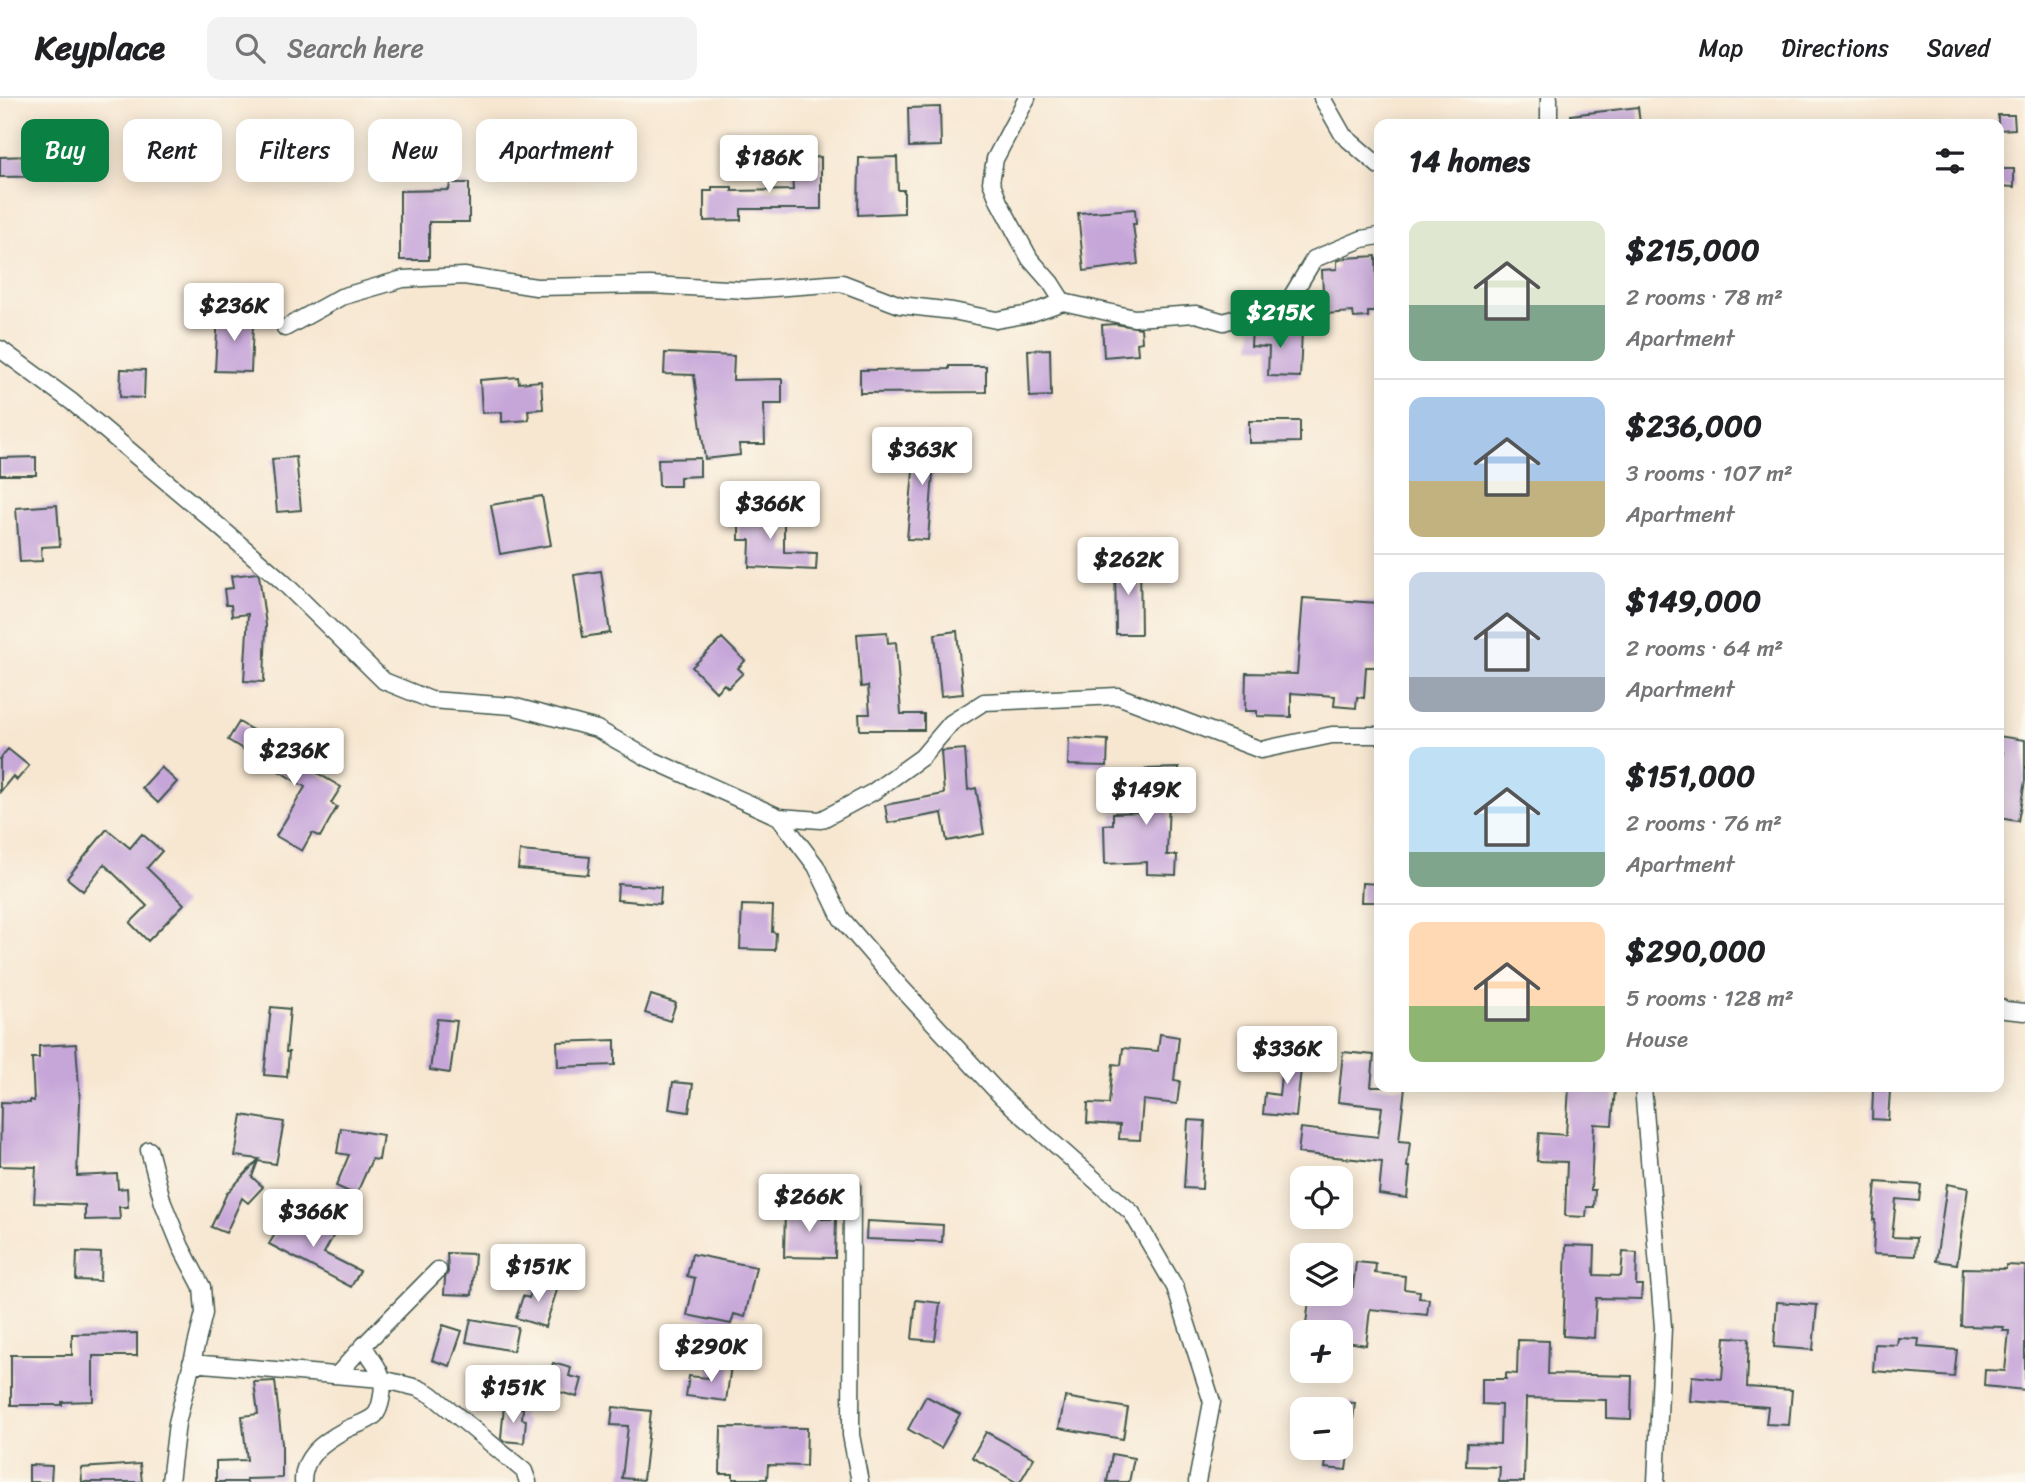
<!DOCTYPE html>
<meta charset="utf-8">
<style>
body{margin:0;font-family:Sriracha,sans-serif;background:#f2f2f2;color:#202124;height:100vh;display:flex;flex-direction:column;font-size:26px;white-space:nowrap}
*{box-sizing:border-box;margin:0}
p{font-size:23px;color:#757577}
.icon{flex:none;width:38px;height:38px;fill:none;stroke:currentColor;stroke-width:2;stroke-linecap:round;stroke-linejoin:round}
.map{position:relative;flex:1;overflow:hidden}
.details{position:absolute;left:1374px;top:21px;width:630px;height:973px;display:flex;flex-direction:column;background:#fff;border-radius:14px;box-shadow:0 4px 18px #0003}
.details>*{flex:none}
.banner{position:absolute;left:21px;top:21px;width:665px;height:63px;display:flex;gap:14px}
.buttons{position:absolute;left:1290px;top:1068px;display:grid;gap:14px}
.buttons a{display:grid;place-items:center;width:63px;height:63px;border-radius:14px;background:#fff;box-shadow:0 4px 18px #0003;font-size:35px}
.price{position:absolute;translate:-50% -60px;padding:0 16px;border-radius:7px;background:#fff;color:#222;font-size:23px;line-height:46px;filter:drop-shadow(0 2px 4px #0008)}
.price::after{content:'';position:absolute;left:50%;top:42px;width:21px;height:16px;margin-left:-10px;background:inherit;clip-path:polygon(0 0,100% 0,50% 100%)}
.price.on{background:#0b8043;color:#fff}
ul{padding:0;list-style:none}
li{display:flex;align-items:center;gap:21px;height:175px;padding:0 35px}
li+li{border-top:2px solid #e0e0e0}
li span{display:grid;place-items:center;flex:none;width:196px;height:140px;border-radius:14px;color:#555}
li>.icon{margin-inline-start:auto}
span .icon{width:84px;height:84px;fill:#fffc;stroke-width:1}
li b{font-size:30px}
h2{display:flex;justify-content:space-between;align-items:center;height:84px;padding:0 35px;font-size:30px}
.tag{padding:0 24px;border-radius:14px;background:#fff;box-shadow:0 4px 18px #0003;font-size:24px;line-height:63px}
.tag.on{background:#0b8043;color:#fff}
header{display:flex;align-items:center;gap:42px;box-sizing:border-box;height:98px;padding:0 35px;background:#fff;border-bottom:2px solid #e0e0e0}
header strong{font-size:33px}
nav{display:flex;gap:38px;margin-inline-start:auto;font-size:24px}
.search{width:490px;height:63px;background:#f2f2f2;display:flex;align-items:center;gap:18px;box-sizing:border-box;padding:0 24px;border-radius:14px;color:#757577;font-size:26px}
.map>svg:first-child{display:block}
.building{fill:#c6a6d9}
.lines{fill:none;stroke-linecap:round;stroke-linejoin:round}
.minor-casing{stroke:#3f564c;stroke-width:19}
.minor{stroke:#fff;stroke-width:16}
</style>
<header>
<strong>Keyplace</strong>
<div class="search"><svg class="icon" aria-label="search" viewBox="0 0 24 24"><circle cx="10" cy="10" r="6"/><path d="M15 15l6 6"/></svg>Search here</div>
<nav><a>Map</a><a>Directions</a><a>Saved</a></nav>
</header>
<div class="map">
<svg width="2025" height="1384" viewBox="0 0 2025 1384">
<rect width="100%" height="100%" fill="#fbf7ec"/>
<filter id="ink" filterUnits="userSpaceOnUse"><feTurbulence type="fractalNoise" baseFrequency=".0143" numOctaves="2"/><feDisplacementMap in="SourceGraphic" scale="14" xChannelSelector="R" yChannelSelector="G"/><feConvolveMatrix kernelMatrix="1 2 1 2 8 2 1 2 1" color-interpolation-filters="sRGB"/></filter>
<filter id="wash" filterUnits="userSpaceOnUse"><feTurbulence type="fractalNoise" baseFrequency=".00686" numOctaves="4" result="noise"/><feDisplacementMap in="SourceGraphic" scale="28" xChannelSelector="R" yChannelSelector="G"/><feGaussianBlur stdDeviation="1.57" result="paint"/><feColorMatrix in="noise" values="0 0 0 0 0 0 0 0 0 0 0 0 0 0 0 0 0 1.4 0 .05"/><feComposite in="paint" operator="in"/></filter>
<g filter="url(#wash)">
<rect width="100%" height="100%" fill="#f7e7d1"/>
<g id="blocks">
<!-- building -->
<path class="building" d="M940,9L941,48L909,49L908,10Z
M1638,9L1640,26H1572L1571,17Z
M1998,17H2014L2015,31L1998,32Z
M517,32H577L576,72L516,71Z
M65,57V78L0,79V59Z
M821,59V111H741V122L704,123V93H712V89H732V93L793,92L791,61Z
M897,59L898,92H904V115L858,117L859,60Z
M1998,71H2014V89L1998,88Z
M450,85H469V124H429V162H400V93L449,92Z
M1135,111L1136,126H1133L1138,166L1084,173L1078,115Z
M1376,158L1378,214H1368V219L1354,220L1353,214L1324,216L1322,172L1337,171V163L1345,160Z
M218,214L244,215V226H253L251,274L215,273Z
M1115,226L1141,230L1142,244L1137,245L1138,256L1104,259L1102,227Z
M1252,229L1302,232L1300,279L1268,278L1269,249L1251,248Z
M1050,251L1051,298L1030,299L1028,252Z
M665,255L734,258L733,282L782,281V306H764L765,346H739L740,357L705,361L694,277L664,276Z
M949,268H986V294L860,295V272L949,271Z
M121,271L145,272L144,300L120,299Z
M518,279L519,285L541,283L543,311L528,312L529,322L502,324V314L482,315L480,282Z
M1249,323H1300V344L1249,345Z
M916,339L940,340L939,362H934L928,442L907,441Z
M36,359V377H0V360Z
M296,359L301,412L277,414L272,361Z
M700,360V378L680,379V388H659L658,361Z
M542,398L551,447L500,456L491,407Z
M57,407L60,448L41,449L42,463L20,464L16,410Z
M739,410H784V454L817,455L816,472L749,469L750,442H739Z
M1115,462H1140L1141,536H1116Z
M601,473L610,535L583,539L574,477Z
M257,475L259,477L266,527L264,584L244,583L248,516L232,518L231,507H226L224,491L233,490L231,478Z
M1303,500L1379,505V569H1366L1364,600L1357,599L1356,610L1334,608L1335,598L1291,595V619L1257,618V613H1245L1246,575L1297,576Z
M957,533L963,596L941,598L935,536Z
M887,534L888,545L896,544L901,616H924V632H860L859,616H870L868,588L861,589L857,536Z
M722,540L745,563L738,570L743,575L728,590L724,586L716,594L692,569Z
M239,624L298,660L297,663L341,689L331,705L337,709L320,739L312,735L302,753L276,738L305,689L228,642Z
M1998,638L2025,642V683L2018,723L1998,720V680L2003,654L1998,653Z
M1069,640L1108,642L1107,668L1068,667Z
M8,651L29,668L17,682L13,678L0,694V661Z
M965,651L968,692L976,690L984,736L947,743L942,715L888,725L885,707L944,696L941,653Z
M161,669L177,684L158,705L142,690Z
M1179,670V701H1169L1167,757H1177L1176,777L1147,776V764L1105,766L1104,727L1113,726V715L1145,714V671Z
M107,731L130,750L142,736L162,753L147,770L184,806L148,843L130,825L147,808L104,766L83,793L67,780Z
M520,753L590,759L588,777L518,771Z
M1362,785L1379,786V804H1361Z
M618,786L661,789L660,806L617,802Z
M742,807L773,808L772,834L776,835L775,852L740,851Z
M651,897L676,905L670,923L645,915Z
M271,909L290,911L286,954H289L287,979L264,977Z
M437,921L457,923L450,975L430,972Z
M1160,936L1179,939L1174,982L1180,983L1177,1006L1143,1002L1140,1042L1119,1041L1120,1027L1087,1025L1088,1005L1109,1006L1113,966L1121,967L1123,950L1158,953Z
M615,942V967L558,969L557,944Z
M76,946L80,1004L77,1078L117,1076L118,1091L127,1090L128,1109H119L120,1121L85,1122V1107L34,1105L36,1069L0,1068L1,1004L30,1005V1002L34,1003L32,960H39V948Z
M1284,949L1303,951L1296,1019L1263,1016L1265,995L1279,997Z
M1343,954L1374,957L1371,989H1405L1399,1043L1410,1044L1407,1069H1410L1407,1100L1379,1096L1382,1064L1298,1055L1301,1030L1378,1039L1382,1009L1338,1004Z
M673,984L693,986L689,1014L669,1011Z
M1569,989L1615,991L1612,1027L1594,1026L1591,1092H1595L1594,1109H1587L1586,1119L1565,1118L1567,1064L1537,1063L1539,1035L1566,1037Z
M1873,992L1890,993L1888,1022L1872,1021Z
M242,1017L284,1024L276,1066L258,1063L252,1079L263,1089L248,1105L242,1100L226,1135L211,1129L227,1095L259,1061L235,1058Z
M1188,1022L1205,1023L1202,1091L1184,1090Z
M341,1030L383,1037L379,1062L372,1061L356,1097L336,1088L349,1057L337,1055Z
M1876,1084L1921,1087L1919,1103L1896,1101L1892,1139L1916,1140L1915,1158L1873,1156L1875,1122H1873Z
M1947,1086L1968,1090L1957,1166L1936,1163Z
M785,1109L823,1110L822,1121H836L835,1160L784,1159Z
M286,1118L313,1134L318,1124L336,1133L324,1155L360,1173L351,1189L269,1146Z
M867,1123L943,1127L942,1144L866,1141Z
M1566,1147L1595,1148L1594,1177L1621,1178L1623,1154L1637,1155L1636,1187H1642L1641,1201L1596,1200L1594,1240L1563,1238Z
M77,1154L101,1155L100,1183L76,1182Z
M447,1155L475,1156L472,1197L444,1196L445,1180L448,1174Z
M692,1156L756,1169L745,1219L734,1216L731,1226L687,1217L695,1180L687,1178Z
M1356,1164L1376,1166L1375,1175L1405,1178L1404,1191L1420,1193L1419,1200L1429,1201L1427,1217L1370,1211L1366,1247L1347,1244V1239H1340V1234H1305L1310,1195H1340V1188L1353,1189Z
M2006,1167L2025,1168V1292L1984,1288L1985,1272L2005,1273L2009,1233H2003L2004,1229L1961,1228L1963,1170L2006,1171Z
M535,1182L558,1189L545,1229L516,1220L523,1198L529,1200Z
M916,1202L940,1205L935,1243L912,1241Z
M1777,1204L1817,1207L1813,1252L1774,1249Z
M471,1221L518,1229L513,1253L466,1244Z
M443,1227L462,1233L450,1268L432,1262Z
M137,1235V1258H93V1303L62,1304V1307H11V1257H72V1236Z
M1725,1239L1749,1240L1747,1289L1792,1292L1789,1327L1766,1326L1768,1309L1690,1303L1692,1278L1722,1281Z
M1898,1240L1919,1241L1918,1249L1957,1252L1954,1279L1873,1273L1875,1246L1897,1247Z
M1518,1242L1549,1243L1548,1276L1632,1278L1631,1321L1606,1320V1302L1526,1300L1524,1384H1499L1500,1369L1466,1368L1467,1345L1500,1346L1501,1307L1482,1306V1281H1506V1275L1517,1276Z
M553,1265L571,1270L569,1278L582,1281L577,1299L539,1288L543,1273L550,1275Z
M710,1265L731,1268L726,1303L686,1298L689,1278L708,1280Z
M275,1283L282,1346V1380L246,1381L247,1384H216V1363L247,1362L242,1318L258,1316L254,1284Z
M926,1298L960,1316L941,1350L908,1331Z
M1065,1299L1128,1310L1123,1341L1059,1330Z
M1340,1304L1355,1305L1350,1346L1340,1345Z
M504,1308L523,1310L522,1321L526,1322L524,1345L504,1343L501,1340Z
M613,1309L651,1313L643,1382L622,1380L628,1328L611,1327Z
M721,1329L807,1330L806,1368L768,1367L767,1381H733V1376H720Z
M986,1334L1034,1360L1020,1384H1016L972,1359Z
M1328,1349H1349L1346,1372L1325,1370Z
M1112,1356L1134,1360L1129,1384H1107Z
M140,1366L142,1384H82L81,1370Z
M29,1367L52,1368L51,1384H29Z"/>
</g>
</g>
<g filter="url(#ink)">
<use href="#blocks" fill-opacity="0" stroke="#3f564c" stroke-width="2"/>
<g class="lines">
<!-- minor casing -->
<g class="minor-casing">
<path id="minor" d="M1027,0L995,61L991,84L999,104L1030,161L1051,185L1063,204
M1322,0L1343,37L1379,68
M1549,26V0
M285,230L341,199L403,181L464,178L536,189L650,187L746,192L842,185L900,207L953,213L996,222L1029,216L1063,204L1134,220L1196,216L1224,224L1290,201L1314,161L1362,141L1379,138
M0,251L72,304L206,417L282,483L384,583L431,602L512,608L597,631L648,660L779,719L821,722L873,694L922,659L951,625L984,604L1118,598L1261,652L1332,637H1379
M779,719L816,768L841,820L896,884L1002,999L1132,1115L1175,1189L1212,1304L1197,1384
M1998,908L2005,912L2025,914
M1643,989L1663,1229L1656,1384
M149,1052L163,1105L181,1149L202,1189L204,1215L177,1325L170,1384
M852,1087L851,1337L860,1384
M191,1265L382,1281L418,1290L432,1297L524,1373L528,1384
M337,1277L364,1247
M303,1384C303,1358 323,1344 345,1332C354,1327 367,1325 375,1317C381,1310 384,1291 382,1281C380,1268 368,1259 364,1247L438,1172"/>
</g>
<!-- minor -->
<use href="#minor" class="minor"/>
</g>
</g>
</svg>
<div class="buttons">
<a><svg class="icon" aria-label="locate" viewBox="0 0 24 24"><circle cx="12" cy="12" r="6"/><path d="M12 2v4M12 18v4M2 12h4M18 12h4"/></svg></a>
<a><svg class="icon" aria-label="layers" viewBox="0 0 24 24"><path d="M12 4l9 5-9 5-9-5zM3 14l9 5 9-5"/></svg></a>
<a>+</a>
<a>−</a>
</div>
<b class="price" style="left:769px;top:97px">$186K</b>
<b class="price" style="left:234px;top:245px">$236K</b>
<b class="price on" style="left:1280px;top:252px">$215K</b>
<b class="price" style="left:922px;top:389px">$363K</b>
<b class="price" style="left:770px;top:443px">$366K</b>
<b class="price" style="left:1128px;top:499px">$262K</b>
<b class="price" style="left:294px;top:690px">$236K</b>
<b class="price" style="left:1146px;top:729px">$149K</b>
<b class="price" style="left:1287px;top:988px">$336K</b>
<b class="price" style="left:809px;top:1136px">$266K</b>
<b class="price" style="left:313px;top:1151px">$366K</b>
<b class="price" style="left:538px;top:1206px">$151K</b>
<b class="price" style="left:711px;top:1286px">$290K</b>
<b class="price" style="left:513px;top:1327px">$151K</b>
<div class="banner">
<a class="tag on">Buy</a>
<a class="tag">Rent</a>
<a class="tag">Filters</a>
<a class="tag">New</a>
<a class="tag">Apartment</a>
</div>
<section class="details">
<h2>14 homes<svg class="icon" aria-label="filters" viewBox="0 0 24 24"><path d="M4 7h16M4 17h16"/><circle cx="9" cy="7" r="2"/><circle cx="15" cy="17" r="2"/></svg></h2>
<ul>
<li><span style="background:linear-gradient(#dfe7d0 60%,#7fa58c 0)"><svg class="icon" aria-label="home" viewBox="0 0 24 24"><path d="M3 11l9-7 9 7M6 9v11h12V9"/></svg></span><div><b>$215,000</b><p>2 rooms · 78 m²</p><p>Apartment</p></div></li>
<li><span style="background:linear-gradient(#a9c7e8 60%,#c2b280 0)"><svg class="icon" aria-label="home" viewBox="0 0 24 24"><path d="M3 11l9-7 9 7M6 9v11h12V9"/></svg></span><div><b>$236,000</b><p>3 rooms · 107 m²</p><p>Apartment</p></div></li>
<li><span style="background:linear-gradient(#c9d6e8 75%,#9aa5b1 0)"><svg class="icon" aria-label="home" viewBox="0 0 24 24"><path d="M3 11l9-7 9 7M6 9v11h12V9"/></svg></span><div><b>$149,000</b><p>2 rooms · 64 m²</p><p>Apartment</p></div></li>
<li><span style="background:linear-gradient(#bfe0f5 75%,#7fa58c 0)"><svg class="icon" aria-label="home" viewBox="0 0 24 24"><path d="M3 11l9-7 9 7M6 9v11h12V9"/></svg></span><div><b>$151,000</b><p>2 rooms · 76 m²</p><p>Apartment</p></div></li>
<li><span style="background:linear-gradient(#ffd9b3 60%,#8fb573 0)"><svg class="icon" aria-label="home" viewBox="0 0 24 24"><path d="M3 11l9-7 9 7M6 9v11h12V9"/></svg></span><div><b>$290,000</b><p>5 rooms · 128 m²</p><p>House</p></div></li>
</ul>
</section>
</div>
